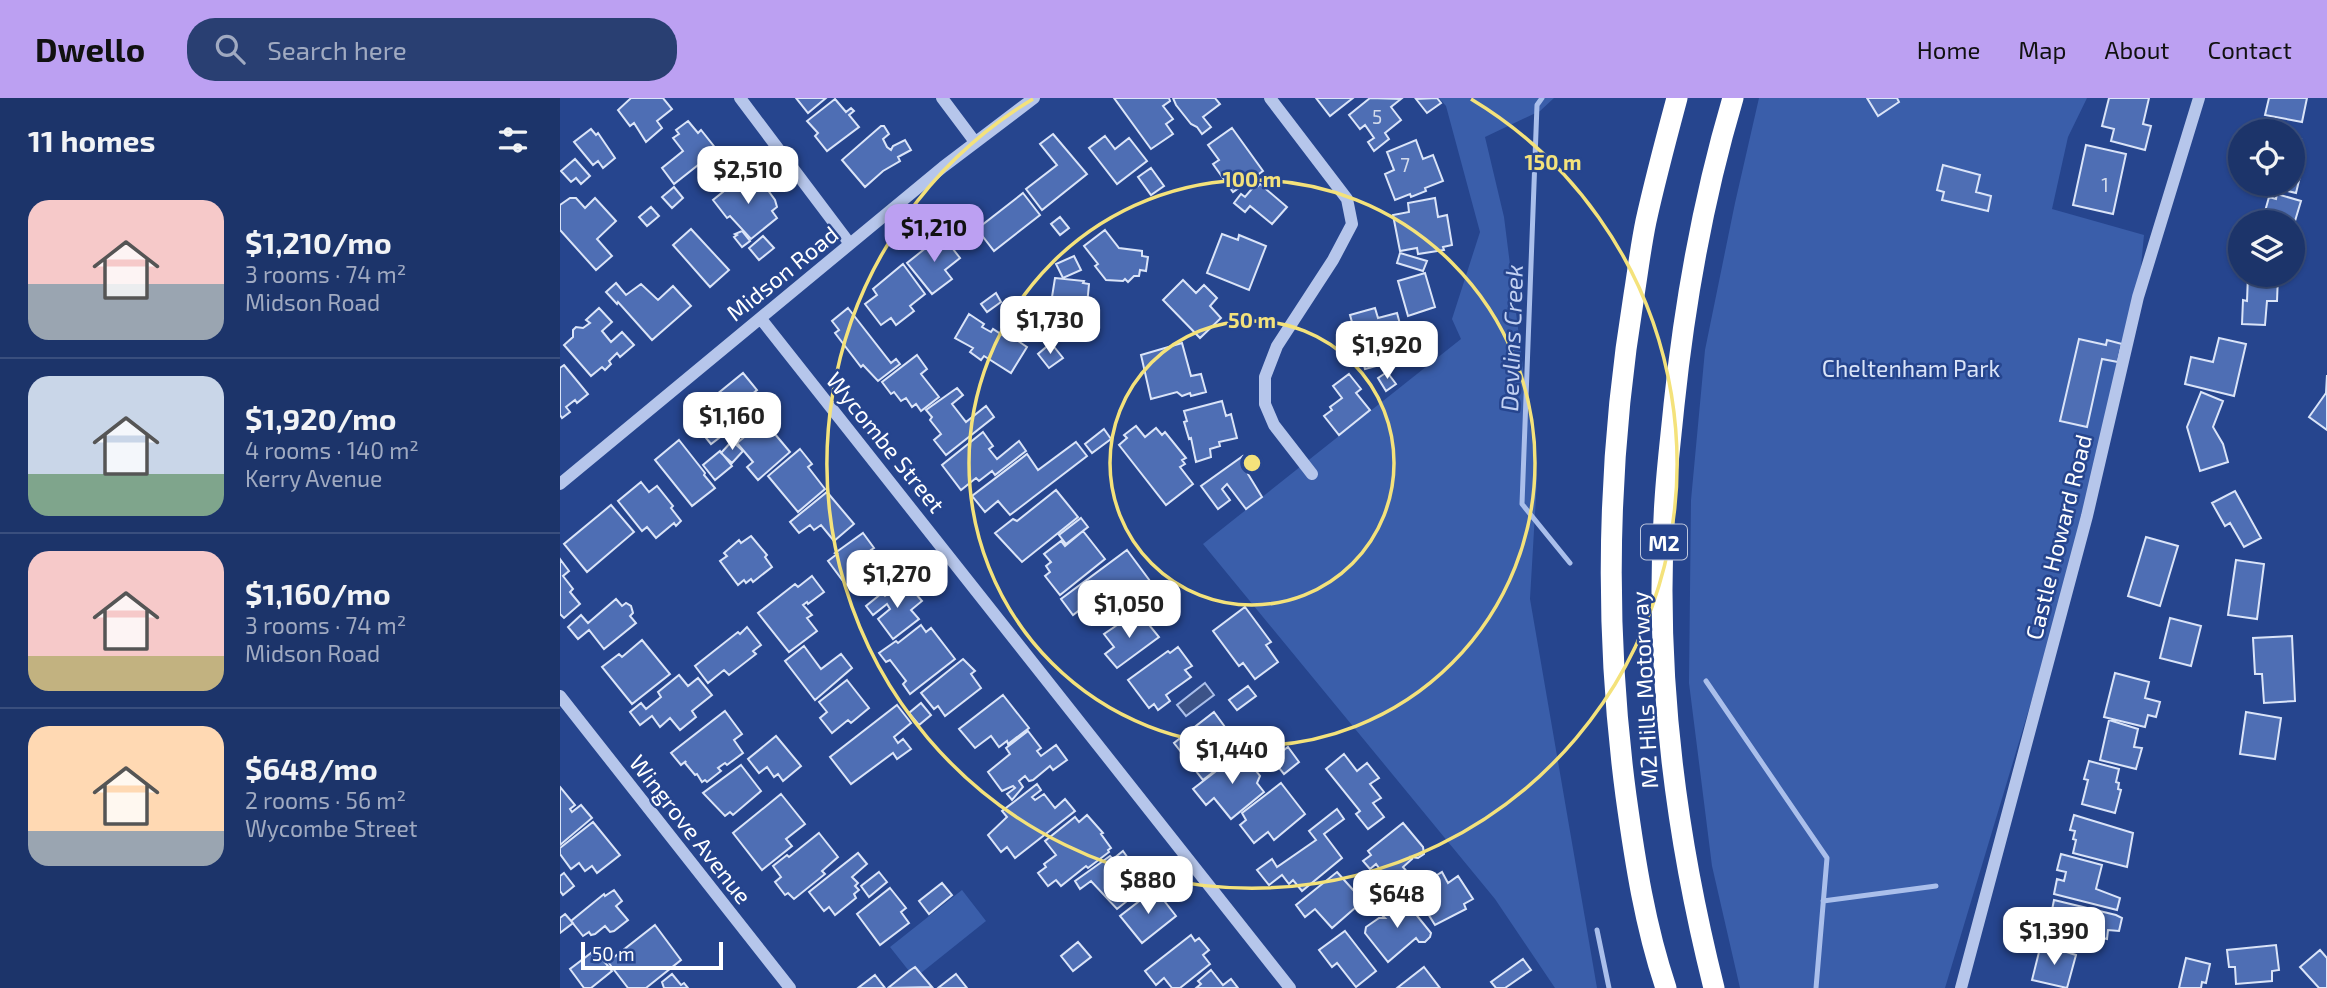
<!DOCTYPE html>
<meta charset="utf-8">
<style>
body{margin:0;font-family:"Exo 2",sans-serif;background:#293f72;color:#f1f3f6;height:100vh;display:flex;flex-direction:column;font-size:26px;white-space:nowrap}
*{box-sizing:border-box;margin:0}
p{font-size:23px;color:#a0aac1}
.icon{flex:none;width:38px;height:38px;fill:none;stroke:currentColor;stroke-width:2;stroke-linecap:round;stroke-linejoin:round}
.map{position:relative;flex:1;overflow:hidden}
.panel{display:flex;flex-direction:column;background:#1c346a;width:560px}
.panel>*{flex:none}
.tools{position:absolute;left:1668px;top:21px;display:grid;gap:14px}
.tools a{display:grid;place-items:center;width:77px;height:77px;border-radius:50%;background:#1c346a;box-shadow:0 2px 5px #0004,0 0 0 2px #3a4f7e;font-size:35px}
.scale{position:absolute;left:21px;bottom:18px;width:142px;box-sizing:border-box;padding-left:7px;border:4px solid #fff;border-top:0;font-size:19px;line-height:24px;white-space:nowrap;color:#fff;-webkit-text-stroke:5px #26458e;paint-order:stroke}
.price{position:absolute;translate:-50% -60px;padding:0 16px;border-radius:14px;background:#fff;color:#222;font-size:23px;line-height:46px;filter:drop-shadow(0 2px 4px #0008)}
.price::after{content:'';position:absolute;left:50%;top:42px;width:21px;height:16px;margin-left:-10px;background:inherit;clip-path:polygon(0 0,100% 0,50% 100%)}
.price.selected{background:#bca0f2;color:#111}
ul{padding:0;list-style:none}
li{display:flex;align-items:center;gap:21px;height:175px;padding:0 28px}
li+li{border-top:2px solid #3a4f7e}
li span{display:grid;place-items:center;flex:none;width:196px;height:140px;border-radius:21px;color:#555}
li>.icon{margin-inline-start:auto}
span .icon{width:84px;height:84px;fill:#fffc;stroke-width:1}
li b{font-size:30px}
h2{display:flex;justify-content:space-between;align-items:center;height:84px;padding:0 28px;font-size:30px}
header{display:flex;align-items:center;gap:42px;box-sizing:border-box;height:98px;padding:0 35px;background:#bca0f2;color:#111}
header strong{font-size:33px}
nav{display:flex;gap:38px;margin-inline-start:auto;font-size:24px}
.search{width:490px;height:63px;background:#293f72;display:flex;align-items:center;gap:18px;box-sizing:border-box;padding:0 24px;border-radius:28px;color:#a0aac1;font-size:26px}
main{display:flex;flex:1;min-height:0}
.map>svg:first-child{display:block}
.green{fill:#3a5eaa}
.water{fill:#3c5388;stroke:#aabfeb;stroke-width:2}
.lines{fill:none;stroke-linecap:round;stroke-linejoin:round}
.stream{stroke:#aabfeb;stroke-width:5}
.building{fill:#4e6eb4;stroke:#dae4f8;stroke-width:2}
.minor{stroke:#b6c6eb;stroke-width:12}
.highway{stroke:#fff;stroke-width:21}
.ring{fill:none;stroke:#f4e27b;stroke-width:3.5}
.labels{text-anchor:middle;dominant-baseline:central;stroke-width:5;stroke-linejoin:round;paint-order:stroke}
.number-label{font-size:19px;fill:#d3dbec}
.shield{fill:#26458e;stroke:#bec7dd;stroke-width:2}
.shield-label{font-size:21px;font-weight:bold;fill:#fff}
.street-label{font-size:23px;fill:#fff;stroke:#26458e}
.park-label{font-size:23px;fill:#dae4f8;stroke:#26458e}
.water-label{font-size:24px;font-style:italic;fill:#c2d1f2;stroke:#26458e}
.centre{fill:#f4e27b;stroke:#26458e;stroke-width:3.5}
.ring-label{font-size:21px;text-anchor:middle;font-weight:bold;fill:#f4e27b;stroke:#26458e;stroke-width:5;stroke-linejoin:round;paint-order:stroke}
</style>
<header>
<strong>Dwello</strong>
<div class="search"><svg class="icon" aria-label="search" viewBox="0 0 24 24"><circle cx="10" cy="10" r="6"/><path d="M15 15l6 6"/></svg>Search here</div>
<nav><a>Home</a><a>Map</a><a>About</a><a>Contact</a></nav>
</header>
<main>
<section class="panel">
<h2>11 homes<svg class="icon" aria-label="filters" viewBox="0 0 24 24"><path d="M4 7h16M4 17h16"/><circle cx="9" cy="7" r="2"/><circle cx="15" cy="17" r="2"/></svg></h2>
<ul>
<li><span style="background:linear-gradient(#f6c9c9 60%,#9aa5b1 0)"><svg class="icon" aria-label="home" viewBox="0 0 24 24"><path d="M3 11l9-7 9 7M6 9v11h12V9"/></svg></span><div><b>$1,210/mo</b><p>3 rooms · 74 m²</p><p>Midson Road</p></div></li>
<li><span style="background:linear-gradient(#c9d6e8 70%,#7fa58c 0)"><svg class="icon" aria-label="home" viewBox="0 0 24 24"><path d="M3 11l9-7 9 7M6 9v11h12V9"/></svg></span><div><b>$1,920/mo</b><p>4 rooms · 140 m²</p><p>Kerry Avenue</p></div></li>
<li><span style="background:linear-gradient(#f6c9c9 75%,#c2b280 0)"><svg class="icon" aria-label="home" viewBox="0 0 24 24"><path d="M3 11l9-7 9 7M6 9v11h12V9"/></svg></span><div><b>$1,160/mo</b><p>3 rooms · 74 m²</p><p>Midson Road</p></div></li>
<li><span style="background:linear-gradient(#ffd9b3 75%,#9aa5b1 0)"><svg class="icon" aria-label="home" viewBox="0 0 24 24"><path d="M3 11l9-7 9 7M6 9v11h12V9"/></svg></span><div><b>$648/mo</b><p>2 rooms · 56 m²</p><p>Wycombe Street</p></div></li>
</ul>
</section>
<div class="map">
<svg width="1767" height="890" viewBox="0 0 1767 890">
<rect width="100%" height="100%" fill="#26458e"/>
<!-- green -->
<path class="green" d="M879,0H994L980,13L925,39L944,119L977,381L970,501L1037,890H995L935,801L643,446L901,241L892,221L920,134L886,8Z
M1199,0H1527L1508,39L1492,111L1584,137L1578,199L1527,418L1385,890H1180L1152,768L1129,585L1131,402L1145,252L1175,105Z
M402,792L426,823L361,875L355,869L349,873L330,849Z"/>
<!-- water -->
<path class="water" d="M645,585L654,597L626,618L617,607Z"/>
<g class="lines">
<!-- stream -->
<path class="stream" d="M982,0L977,7L962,406L1010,465
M1146,583L1267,760L1256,890
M1263,803L1376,788
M1037,832L1049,890"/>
</g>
<!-- building -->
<path class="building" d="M71,0H103L112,11L97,23L102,30L86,44L74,25L70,28L58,12Z
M236,0H266L248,15Z
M554,0H609L610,3L603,8L613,21L606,26L613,36L591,51Z
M613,0H655L660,6L643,19L651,29L642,36L637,29L631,26L616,7Z
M756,0H793L770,18Z
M810,0L841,1L831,9L841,22L825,35L829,41L814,53L808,44L814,40L805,27L800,31L789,17Z
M877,0L881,5L867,15L856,1Z
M1307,0H1337L1339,4L1318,18Z
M1549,0H1589L1583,26L1591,28L1585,52L1551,43L1554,31L1542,28Z
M1709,0H1747L1742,24L1705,17Z
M275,1L286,14L291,10L294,13L289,17L299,29L267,53L255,38L258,35L247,23Z
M128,23L138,35L141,32L157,52L114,86L102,70L123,53L113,40L119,36L116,32Z
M321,28H324L329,36L323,41L327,49L331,52L333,48L345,42L351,52L338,59L340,63L323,73L305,89L282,62Z
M672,30L703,73L673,94L653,66L659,62L648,47Z
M31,31L36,37L38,35L55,60L43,70L38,63L33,67L14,44Z
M493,36L527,76L482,112L466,91L497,67L480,46Z
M545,38L555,51L569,40L587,63L557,86L529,50Z
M1732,39L1741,41L1735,68L1742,70L1736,95L1698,86H1732Z
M856,42L863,61L873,57L883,83L865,90L866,93L851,99L850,96L835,102L825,76L834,72L827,54Z
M1526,47L1566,56L1553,116L1513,107Z
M15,61L30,78L21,86L16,80L11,84L1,73Z
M1383,67L1420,77L1416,94L1431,98L1428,113L1382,102L1384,94L1377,92Z
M591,70L604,88L591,97L578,79Z
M199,80L215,102L217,109L212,113L217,120L191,141L170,118L167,120L153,102L179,81L187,91Z
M696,86L698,88L700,86L727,109L712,126L690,108L685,114L674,105L681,96L685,99Z
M114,89L123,100L112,110L102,99Z
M463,95L480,117L434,153L417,131Z
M1717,96L1741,103L1732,133V124H1711L1712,120L1704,117L1709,99L1716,101Z
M10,100H16L25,110L35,100L56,123L37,141L52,158L36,172L0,132V107Z
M875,100L878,119L887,117L892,147L883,149L884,152L858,156L857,150L840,153L833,117L849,114L848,105Z
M91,109L99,118L87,128L79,119Z
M500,119L509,130L500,137L491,126Z
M131,131L169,172L150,189L113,147Z
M545,132L559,150L582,153V158L588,159L586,173L580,172L579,178H574L568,184L565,181L563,183L546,182L535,168L538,166L524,148Z
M182,133L190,143L182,149L174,139L177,137L175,136Z
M662,136L678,142L679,137L706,148L689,192L647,175Z
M382,137L400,160L385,172L392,181L372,196L347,165Z
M203,138L214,150L199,162L189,150Z
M840,155L867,163L863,173L837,165Z
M514,158L521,172L503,180L496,166Z
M343,166L365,196L350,208L354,213L336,227L331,220L321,227L305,206L317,197L313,191Z
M865,175L875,209L848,218L838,183Z
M1688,177H1718L1717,203H1707L1705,227L1682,226L1683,202L1687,203Z
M495,180L524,183L523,185L529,186L527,207L520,206L516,235L490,232V224H488Z
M623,182L636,195L644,187L657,200L650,208L661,220L640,240L603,202Z
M56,185L66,197L81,186L98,202L113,188L131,208L92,242L58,204L57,206L46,194Z
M436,195L441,204L427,214L421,206Z
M39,210L52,224L42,233L51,244L62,234L74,247L60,259L57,255L49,263L51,266L45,272L42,269L31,278L4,247L13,239V232L16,229L23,230L30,225L26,222Z
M288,210L331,265L336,261L340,266L318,283L303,267L301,269L275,235L279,232L272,223Z
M815,210L818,220L837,215L849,259L805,271L790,217Z
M409,216L424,226L422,229L431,234L433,231L450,242L452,239L467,249L451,275L424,258L421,262L410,254L413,250L395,240Z
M1659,240L1686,246L1674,298L1625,286L1631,259L1653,264Z
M1519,241L1546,247L1547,242L1562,246L1558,264L1542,261L1527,329L1500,323Z
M491,245L503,260L489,270L478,256Z
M622,245L631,278L641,276L646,294L631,298L630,295L622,298L617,294L591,301L581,257Z
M357,257L367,271L361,276L379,299L361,313L356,306L352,309L346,300L341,303L334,294L331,296L322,284Z
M4,267L28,296L17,305L15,302L6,309L10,314L2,320L0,317V270Z
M827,274L836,286L826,293L818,280Z
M183,275L197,292L191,297L202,310L171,335L173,337L169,340L163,337L151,346L129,319Z
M789,276L801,291L796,295L810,312L779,337L764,318L772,312L770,309L782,300L773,288Z
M1767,277V332L1749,319L1766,295Z
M397,290L403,297L392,306L406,324L426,308L434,319L386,357L374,342L381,336L370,322L372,319L366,312Z
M1641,294L1663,303L1653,329L1663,346L1668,364L1640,373L1627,329Z
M662,303L666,318L671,316L677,340L659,344L660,348L650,351L651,359L636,364L631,340L629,341L624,324L627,323L624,313Z
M204,323L230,354L198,382L187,369L193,364L177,345Z
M576,328L585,339L596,330L602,337L605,334L626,360L622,362L625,366L620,369L633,386L606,407L559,347L567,340L564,337Z
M544,331L551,341L532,355L525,346Z
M423,334L433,348L429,351L437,361L459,343L466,353L435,377L432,373L419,383L416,380L401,392L382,367Z
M119,342L145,375L144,377L155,390L132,408L95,362Z
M172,343L183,353L172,365L161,355Z
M516,344L527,358L450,417L438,403L425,414L412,398L467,356L478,372Z
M240,351L252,366L248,369L265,391L238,414L208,378Z
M160,353L172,368L155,382L143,367Z
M683,358L693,372L688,376L702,399L686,411L667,386L662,391L670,402L658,411L641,388Z
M81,384L89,394L97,388L113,408L111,410L121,423L116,428L114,425L96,440L87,429L82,433L58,403Z
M496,392L518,419L462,464L435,435L453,421L457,423Z
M1675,393L1701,440L1684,449L1670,425L1665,428L1652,405Z
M267,394L294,426L274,443L261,427L254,432L250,427L239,435L230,424Z
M51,407L74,434L27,474L4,446Z
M521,420L528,429L506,446L499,437Z
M523,433L545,461L500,497L485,478L490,474L486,468L491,464L484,456L501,443L505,448Z
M303,435L314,450L311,452L321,465L296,484L294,481L286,487L268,463L277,456L275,455Z
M191,438L207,457L205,459L212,469L193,484L191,481L186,485L184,482L178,487L160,463L167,458L164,455L179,442L181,445Z
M1586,439L1618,448L1600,508L1568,498Z
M567,452L590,483L550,513L538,498L513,517L501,501Z
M0,461L9,473L3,478L13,491L10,494L20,506L4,520L0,516Z
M1676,462L1704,466L1697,521L1668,517Z
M252,478L264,494L248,506L247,504L243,507L252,517L247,520L257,533L229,554L198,515L235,486L238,489Z
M342,485L346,491L349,488L362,503L351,512L359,521L333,541L318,521L330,511L327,506L313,517L306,508L322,495L325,498Z
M581,494L589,504L573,517L565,507Z
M56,501L62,508L66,505L71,508L73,515L70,518L76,525L44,551L29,532L18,541L8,529L21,517L28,525Z
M685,509L711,544L706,547L718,564L695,581L683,565L679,568L653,533Z
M572,517L580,527L586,523L599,539L557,570L545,556L554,549L544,536Z
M1610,520L1641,528L1631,568L1600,560Z
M361,527L366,534L371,530L395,561L350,596L343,586L346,583L330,562L326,564L319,555L336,543L338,545Z
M187,529L201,547L193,553L196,556L169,577L164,572L148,585L135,568L178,534L180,536Z
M1732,538L1735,603L1704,605L1702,576H1695L1693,540Z
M82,542L110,576L72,606L42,569L59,556L62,559Z
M244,548L261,571L281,556L292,570L255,602L225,563Z
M618,549L632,568L625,572L631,579L606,597L610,603L598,612L594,606L589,610L568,582L608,553L610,555Z
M403,561L415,573L411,576L421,590L385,618L378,608L374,611L361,595Z
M1555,575L1589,584L1585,600L1600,604L1596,619L1588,617L1585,629L1544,619Z
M119,577L128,588L138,580L152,597L132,613L136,619L120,632L110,620L100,629L92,618L80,627L70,614L81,605L86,611L101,599L98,594Z
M287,582L309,610L291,625L288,622L272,635L260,620L267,614L259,604Z
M688,588L696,598L677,612L669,602Z
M443,597L469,630L448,646L447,643L439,649L431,638L415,650L399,631Z
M361,605L371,617L359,627L349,615Z
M337,607L351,625L334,639L338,645L343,641L351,651L337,661L333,655L291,686L270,659Z
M165,613L182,636L174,642L183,655L167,667L165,665L158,670L161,673L147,684L145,682L142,684L137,676L135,677L125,665L126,663L121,667L111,655Z
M654,614L665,629L657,635L671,654L663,661L666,664L643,682L614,645Z
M1686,614L1721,620L1715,661L1680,656Z
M1549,622L1578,631L1574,649L1582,650L1576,671L1540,662Z
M468,633L481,650L477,653L481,658L496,647L507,662L493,672L490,668L473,682L469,683L465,678L459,683L463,689L452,702L447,696L455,690L453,688L442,693L428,674L450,656L446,650Z
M216,638L241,668L223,683L218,676L214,679L207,669L199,675L188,661Z
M728,649L739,664L724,676L712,661Z
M682,653L694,669L690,672L696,673L700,678L697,685L704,694L671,721L654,700L646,707L633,691Z
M784,656L797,673L807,665L819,680L810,686L821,700L813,705L824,719L808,731L796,716L800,713L766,671Z
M1529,663L1559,671L1556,684L1559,685L1558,691L1561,692L1555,715L1522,706L1528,682L1524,681Z
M181,667L201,693L173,717L170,714L165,718L143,695Z
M721,685L745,716L714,742L708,734L694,745L680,727L686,722L682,715Z
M477,686L481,692L472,699L475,702L484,696L495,710L505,701L515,713L455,760L447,749L441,754L428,737L447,719L442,713Z
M0,689L15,707L10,711L12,714L21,707L32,720L0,747Z
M221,696L245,726L226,741L232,748L202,772L173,735Z
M777,711L784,721L764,736L782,760L742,793L733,782L729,786L722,777L709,787L697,772L712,761L717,769L756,742L749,733Z
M527,717L543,735L541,736L551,750L548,752L549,754L528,770L526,768L501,788L496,782L488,788L478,775L486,769L484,766L496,757L485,743L515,719L519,724Z
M1514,717L1573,735L1567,769L1513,755L1516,742L1513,741L1515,733L1510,732Z
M33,724L60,757L37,775L32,768L25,773L19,765L11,771L0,756V750Z
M843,725L863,749L864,756L858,760L851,759L852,761L843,769L849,776L833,789L816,766L810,771L803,763L811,757L808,753Z
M259,735L278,759L262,773L265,776L234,801L228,795L225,797L215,784L221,779L213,768L227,757L229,759Z
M563,753L587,787L557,811L531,783L520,791L515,783L550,758L553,761Z
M298,755L307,766L292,779L298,785L295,788L299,792L294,796L296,800L275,817L269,809L264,813L249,794Z
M1501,756L1542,767L1536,791L1560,800L1557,812L1494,796L1497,781L1504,783L1506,774L1497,772Z
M319,774L327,784L309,799L301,788Z
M777,774L803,803L772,830L755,811L745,819L736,807Z
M882,774L888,785L898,778L913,801L904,806L906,811L875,827L853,792Z
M4,775L14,788L3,797L0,793V778Z
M382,785L392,797L369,816L359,803Z
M330,790L346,810L341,814L349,825L320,847L297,816Z
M595,791L616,818L582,845L560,818Z
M54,792L62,803L56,808L68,822L54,833L50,834L45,828L35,836L31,837L29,834L23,838L11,823L44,796L45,798Z
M1494,802L1556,817L1562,820L1559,833L1548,832L1547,841L1503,831L1500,845L1486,842Z
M841,804H846L871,835L870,839L865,844H859L856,840L828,864L805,835L806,829L819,820H825L820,815L831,807L835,813V809Z
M5,816L13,825L0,835V820Z
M95,827L121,862L86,890H68L48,864Z
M785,833L816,873L796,889L777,865L772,869L759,852Z
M631,837L635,843L639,840L649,852L643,857L650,866L620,890H612L604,880L596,887L585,873Z
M518,844L531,859L513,873L501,858Z
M1481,846L1516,857L1507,890L1472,882Z
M1716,847L1719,872L1712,873V883L1676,886L1675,869H1669L1667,852Z
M35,852L52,873L31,890H24L10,871Z
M1760,852L1767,860V890H1759L1740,869Z
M1626,860L1650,866L1646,885L1642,884L1641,890H1619Z
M963,861L971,872L945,890H936L931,884Z
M355,869L372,889L328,890L349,873Z
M864,869L880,890H837Z
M651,872L663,887L671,881L678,890H636L641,886L638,883Z
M112,876L121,887L124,885L128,890H104L102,884Z
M396,876L407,890H378Z
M315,877L325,890H298Z"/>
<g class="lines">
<!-- minor -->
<path class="minor" d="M180,0L290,146
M382,0L415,44
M710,0L787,101L792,126L773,162L717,248L705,279V306L714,327L752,376
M201,221L730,890
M0,386L383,69L474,0
M0,598L230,890
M1401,890L1527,418L1578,199L1639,0"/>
<!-- highway -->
<path class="highway" d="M1106,890C1085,828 1075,763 1066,698C1044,532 1047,362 1074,197C1078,172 1081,147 1086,123C1095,82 1106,41 1117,0
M1154,890C1114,731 1094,566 1105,402C1107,370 1111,338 1114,307C1125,202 1143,101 1173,0"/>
</g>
<!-- distance rings -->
<g class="ring">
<circle cx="692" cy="365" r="142"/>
<circle cx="692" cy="365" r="283"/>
<path d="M911 1A425 425 0 1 1 473 1"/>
</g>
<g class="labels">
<!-- number labels -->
<g class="number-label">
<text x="817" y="18">5</text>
<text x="845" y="66">7</text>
<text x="1545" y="86">1</text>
</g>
<!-- shield labels -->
<rect class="shield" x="1081" y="426.5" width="46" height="35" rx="5"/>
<g class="shield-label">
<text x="1104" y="444">M2</text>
</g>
<!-- street labels -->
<g class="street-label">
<text transform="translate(222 175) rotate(-39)">Midson Road</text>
<text transform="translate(326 344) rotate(51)">Wycombe Street</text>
<text transform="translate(1498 439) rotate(-76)">Castle Howard Road</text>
<text transform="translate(1084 592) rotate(-93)">M2 Hills Motorway</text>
<text transform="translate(131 731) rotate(52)">Wingrove Avenue</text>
</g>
<!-- park labels -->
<g class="park-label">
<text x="1351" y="270">Cheltenham Park</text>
</g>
<!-- water labels -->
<g class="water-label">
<text transform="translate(951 240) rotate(-88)">Devlins Creek</text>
</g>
</g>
<circle cx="692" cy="365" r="10" class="centre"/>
<g class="ring-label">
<text x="993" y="72">150 m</text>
<text x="692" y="89">100 m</text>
<text x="692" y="230">50 m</text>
</g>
</svg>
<div class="tools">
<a><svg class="icon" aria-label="locate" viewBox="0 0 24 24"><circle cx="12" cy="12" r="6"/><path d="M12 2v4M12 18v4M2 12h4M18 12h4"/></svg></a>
<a><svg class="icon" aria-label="layers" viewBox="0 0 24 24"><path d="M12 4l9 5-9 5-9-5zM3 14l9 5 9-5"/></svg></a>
</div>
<div class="scale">50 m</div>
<b class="price" style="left:188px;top:108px">$2,510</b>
<b class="price selected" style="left:374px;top:166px">$1,210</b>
<b class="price" style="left:490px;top:258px">$1,730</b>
<b class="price" style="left:827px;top:283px">$1,920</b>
<b class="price" style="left:172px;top:354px">$1,160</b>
<b class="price" style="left:337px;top:512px">$1,270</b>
<b class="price" style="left:569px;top:542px">$1,050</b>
<b class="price" style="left:672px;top:688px">$1,440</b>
<b class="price" style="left:588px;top:818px">$880</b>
<b class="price" style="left:837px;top:832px">$648</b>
<b class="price" style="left:1494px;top:869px">$1,390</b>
</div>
</main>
